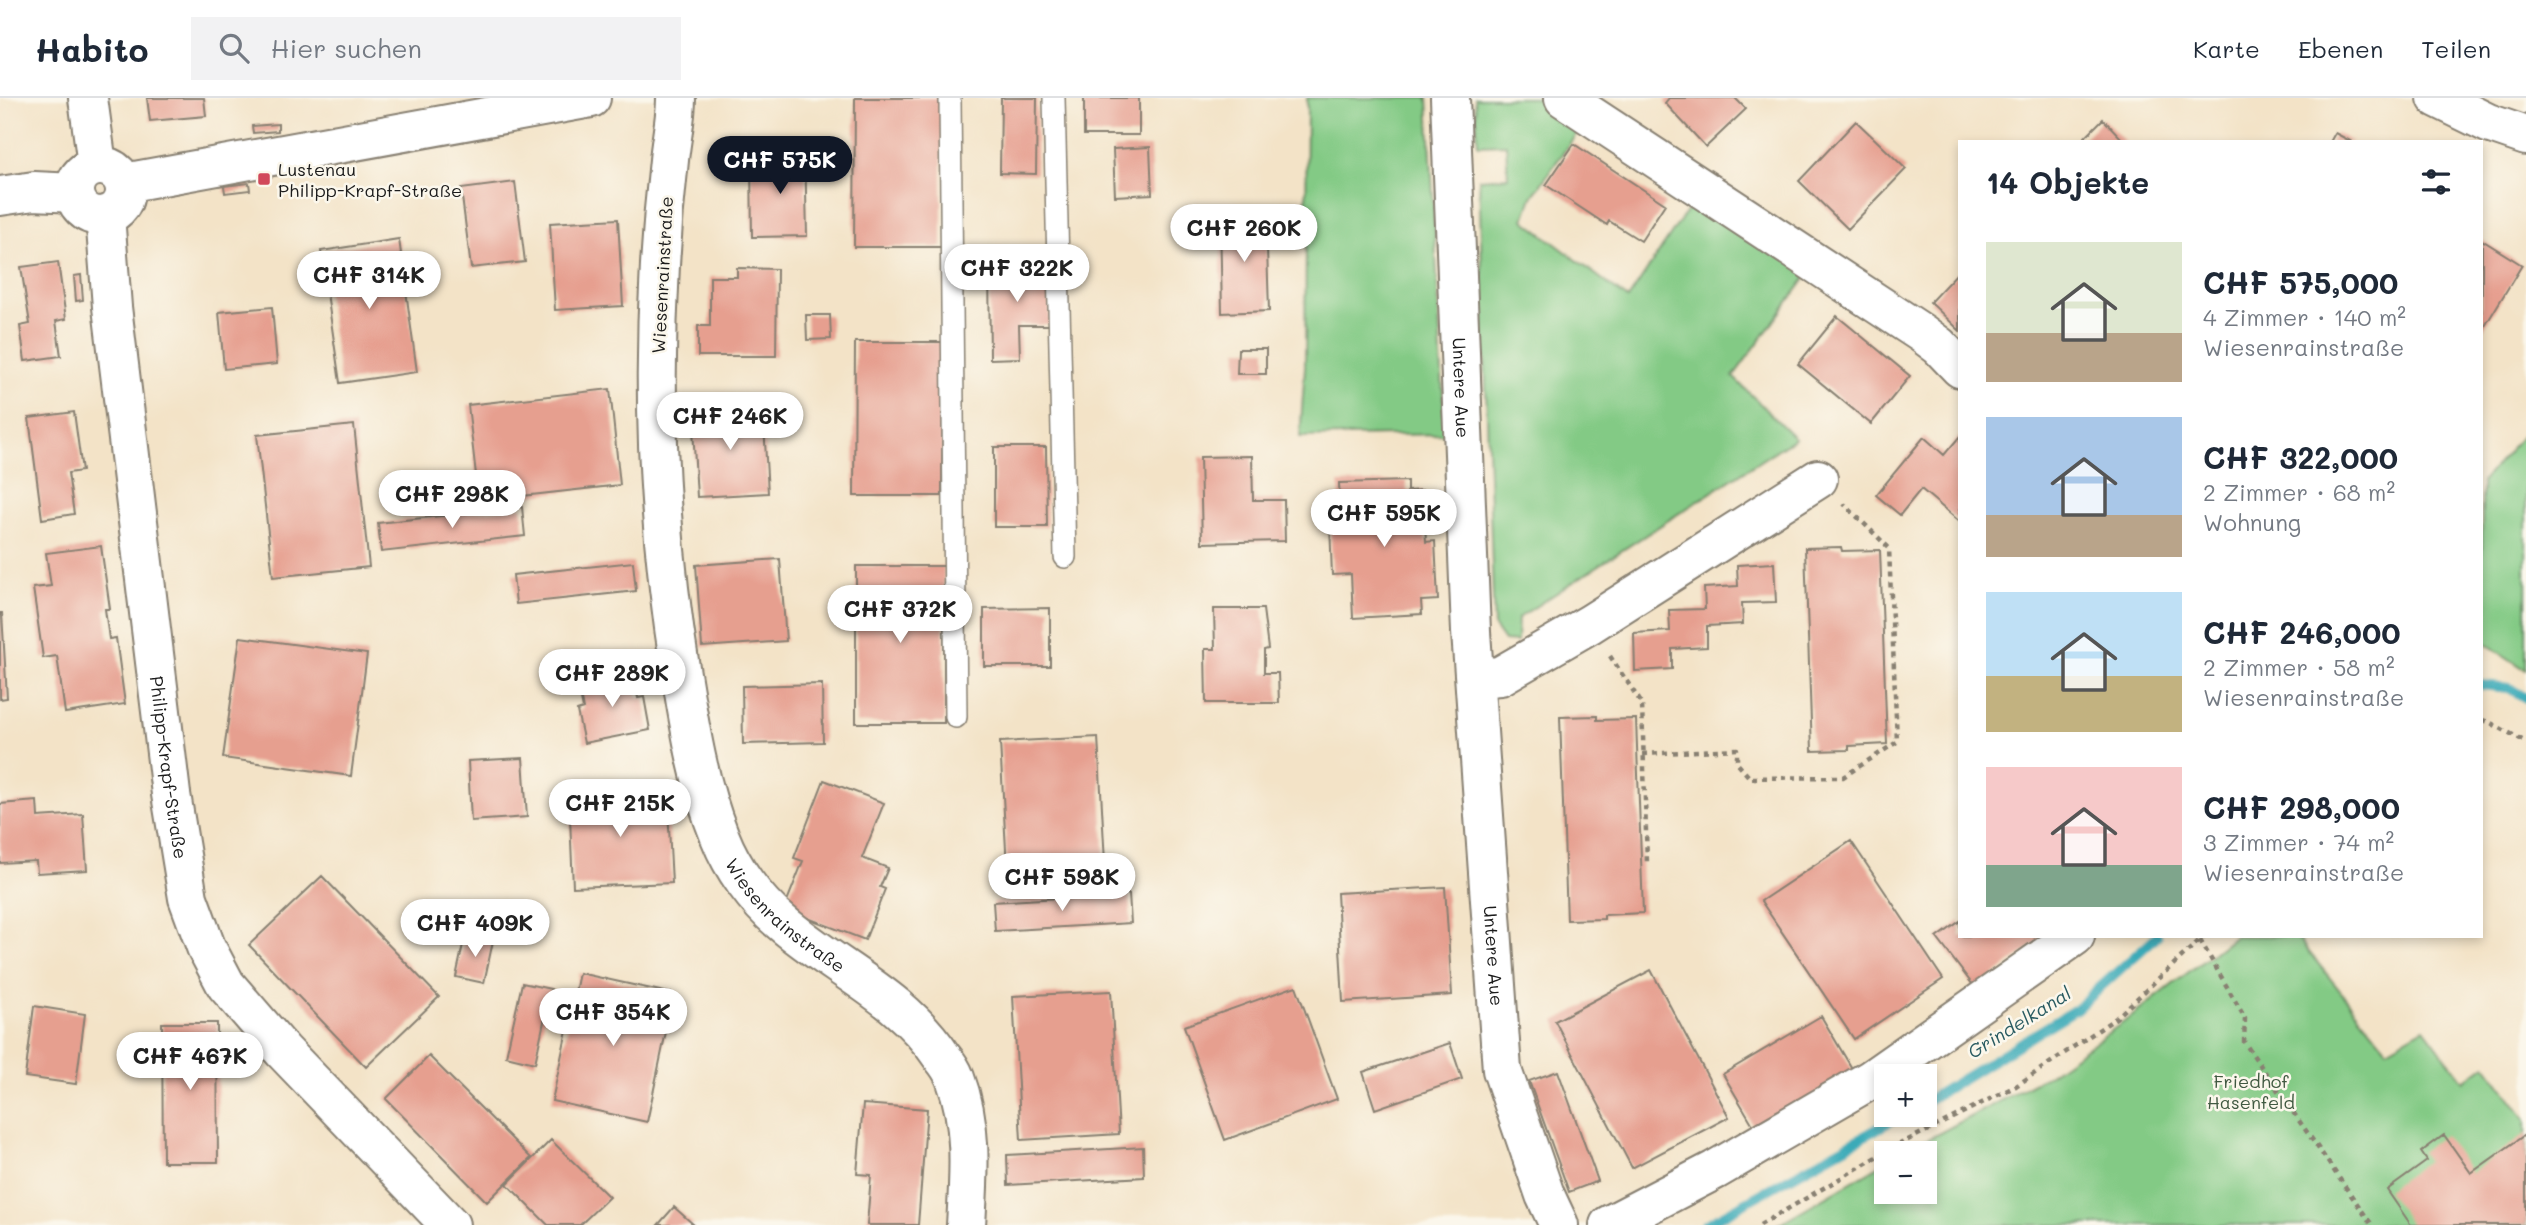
<!DOCTYPE html>
<html lang="de">
<meta charset="utf-8">
<style>
body{margin:0;font-family:Mali,sans-serif;background:#f2f2f3;color:#1f2937;height:100vh;display:flex;flex-direction:column;font-size:26px;white-space:nowrap}
*{box-sizing:border-box;margin:0}
p{font-size:23px;color:#747a83}
.icon{flex:none;width:38px;height:38px;fill:none;stroke:currentColor;stroke-width:2;stroke-linecap:round;stroke-linejoin:round}
.map{position:relative;flex:1;overflow:hidden}
.sheet{position:absolute;left:1958px;top:42px;width:525px;height:798px;display:flex;flex-direction:column;background:#fff;border-radius:0px;box-shadow:0 4px 10px #0003}
.sheet>*{flex:none}
.tools{position:absolute;left:1874px;top:966px;display:grid;gap:14px}
.tools a{display:grid;place-items:center;width:63px;height:63px;border-radius:0px;background:#fff;box-shadow:0 4px 10px #0003;font-size:35px}
.price{position:absolute;translate:-50% -60px;padding:0 16px;border-radius:24px;background:#fff;color:#222;font-size:23px;line-height:46px;filter:drop-shadow(0 2px 4px #0008)}
.price::after{content:'';position:absolute;left:50%;top:42px;width:21px;height:16px;margin-left:-10px;background:inherit;clip-path:polygon(0 0,100% 0,50% 100%)}
.price.selected{background:#111827;color:#fff}
ul{padding:0;list-style:none}
li{display:flex;align-items:center;gap:21px;height:175px;padding:0 28px}
li span{display:grid;place-items:center;flex:none;width:196px;height:140px;border-radius:0px;color:#555}
li>.icon{margin-inline-start:auto}
span .icon{width:84px;height:84px;fill:#fffc;stroke-width:1}
li b{font-size:30px}
h2{display:flex;justify-content:space-between;align-items:center;height:84px;padding:0 28px;font-size:30px}
header{display:flex;align-items:center;gap:42px;box-sizing:border-box;height:98px;padding:0 35px;background:#fff;border-bottom:2px solid #e0e1e3}
header strong{font-size:33px}
nav{display:flex;gap:38px;margin-inline-start:auto;font-size:24px}
.search{width:490px;height:63px;background:#f2f2f3;display:flex;align-items:center;gap:18px;box-sizing:border-box;padding:0 24px;border-radius:0px;color:#747a83;font-size:26px}
.map>svg:first-child{display:block}
.green{fill:#83ca85;stroke:#507350;stroke-width:2}
.lines{fill:none;stroke-linecap:round;stroke-linejoin:round}
.stream{stroke:#3baab8;stroke-width:10}
.building{fill:#e69f8f}
.lane-casing{stroke:#888072;stroke-width:24}
.street-casing{stroke:#888072;stroke-width:42}
.secondary-casing{stroke:#888072;stroke-width:42}
.path{stroke:#888072;stroke-width:4.5;stroke-dasharray:5 5;stroke-linecap:butt}
.lane{stroke:#fff;stroke-width:21}
.street{stroke:#fff;stroke-width:38}
.secondary{stroke:#fff;stroke-width:38}
.poi-dot{fill:#d1495b;stroke:#fbf7ec;stroke-width:2.5}
.labels{text-anchor:middle;dominant-baseline:central;stroke-width:5;stroke-linejoin:round;paint-order:stroke}
.poi-label{font-size:18px;fill:#1c1c1c;stroke:#fbf7ec;text-anchor:start}
.street-label{font-size:18px;fill:#1c1c1c;stroke:#fbf7ec}
.park-label{font-size:18px;fill:#405941;stroke:#fbf7ec}
.water-label{font-size:19px;font-style:italic;fill:#2a5c62;stroke:#fbf7ec}
</style>
<header>
<strong>Habito</strong>
<div class="search"><svg class="icon" aria-label="search" viewBox="0 0 24 24"><circle cx="10" cy="10" r="6"/><path d="M15 15l6 6"/></svg>Hier suchen</div>
<nav><a>Karte</a><a>Ebenen</a><a>Teilen</a></nav>
</header>
<div class="map">
<svg width="2526" height="1127" viewBox="0 0 2526 1127">
<rect width="100%" height="100%" fill="#fbf7ec"/>
<filter id="ink" filterUnits="userSpaceOnUse"><feTurbulence type="fractalNoise" baseFrequency=".0143" numOctaves="2"/><feDisplacementMap in="SourceGraphic" scale="14" xChannelSelector="R" yChannelSelector="G"/><feConvolveMatrix kernelMatrix="1 2 1 2 8 2 1 2 1" color-interpolation-filters="sRGB"/></filter>
<filter id="wash" filterUnits="userSpaceOnUse"><feTurbulence type="fractalNoise" baseFrequency=".00686" numOctaves="4" result="noise"/><feDisplacementMap in="SourceGraphic" scale="28" xChannelSelector="R" yChannelSelector="G"/><feGaussianBlur stdDeviation="1.57" result="paint"/><feColorMatrix in="noise" values="0 0 0 0 0 0 0 0 0 0 0 0 0 0 0 0 0 1.4 0 .05"/><feComposite in="paint" operator="in"/></filter>
<g filter="url(#wash)">
<rect width="100%" height="100%" fill="#f3e3c7"/>
<!-- green -->
<path class="green" d="M1307,0H1428L1445,336L1300,339L1305,269Z
M1475,0H1539L1582,28L1532,99L1524,122L1628,201L1695,100L1810,174L1733,279L1795,340L1518,520L1517,544L1504,543L1494,529L1479,81L1508,79L1506,46L1478,47Z
M2526,333V572L2482,543V384Z
M2235,838H2296L2387,951L2424,930L2464,983L2486,967L2526,1021V1127H1777L1886,1064V1094H1925V1055H1902L2045,979L2131,919Z"/>
<g class="lines">
<!-- stream -->
<path class="stream" d="M2482,587L2509,590L2526,600
M1925,1004L2076,911L2157,838
M1705,1127L1902,1017"/>
</g>
<g id="blocks">
<!-- building -->
<path class="building" d="M147,0H204L206,18L150,23Z
M855,0H942V149H854Z
M1001,0H1037L1036,76L1000,75Z
M1084,0H1139V37H1084Z
M1669,0H1735L1746,11L1706,49L1665,5Z
M2103,21L2125,44H2080Z
M1856,23L1906,71L1848,131L1799,83Z
M278,26V33L253,35L252,28Z
M2335,35L2352,44H2330Z
M1574,46L1665,106L1641,143L1609,123L1607,127L1546,87Z
M1150,49L1152,96L1115,98L1113,51Z
M805,50L807,138L752,139L751,64L783,63L782,51Z
M515,84L525,164L471,170L461,91Z
M249,85L250,92L225,95L224,88Z
M1266,118L1269,213L1222,215L1220,119Z
M618,121L623,208L555,212L550,125Z
M399,141L417,274L340,285L321,153Z
M2482,142L2522,167L2482,233Z
M58,164L66,221L56,223L61,258L25,263L20,228L30,226L21,169Z
M989,165H1050V227H1019L1020,260L990,261Z
M737,170L777,171L776,258H698V228H710V179H737Z
M1960,172V233L1930,204Z
M81,177L83,202L76,203L74,178Z
M272,209L277,266L224,271L219,214Z
M806,217H830L831,241L807,242Z
M1837,218L1910,278L1871,326L1798,266Z
M855,244H943L942,398H854Z
M1238,251H1266V276H1237Z
M610,291L620,387L479,403L468,307Z
M763,309L768,395L697,399L692,313Z
M74,314L82,373L68,375L74,416L42,421L29,320Z
M354,327L369,469L273,479L257,337Z
M1960,338V424L1921,391L1900,417L1876,397L1924,339L1944,357Z
M994,349H1046L1047,429H994Z
M1252,358L1253,402H1284L1285,443L1202,445L1200,359Z
M1407,383V393L1423,392L1426,444L1435,443L1438,502L1421,503L1422,516L1353,520L1351,476L1332,477L1330,426H1341L1339,385Z
M522,409L525,438L381,454L378,425Z
M101,448L110,511H105L109,541L116,540L125,606L65,615L57,558L43,560L33,490L51,488L46,455Z
M1841,449L1842,453L1880,452L1887,646L1849,648V652L1812,653L1805,450Z
M780,461L786,543L702,549L696,467Z
M633,464L636,493L516,506L513,477Z
M1774,465L1776,504L1742,505L1743,526L1707,528V549L1672,551V571L1635,573L1634,535L1670,533L1669,512L1705,511L1704,490L1738,488L1737,467Z
M856,468H944V625H856Z
M1050,510V568H984V511Z
M1214,511H1263L1268,551L1264,552V575H1278L1279,605H1206L1205,551H1215Z
M0,515H2L7,600L0,601Z
M240,539L367,556L351,678L223,660Z
M633,575L638,600L644,599L650,632L584,645L577,613L583,611L578,586Z
M822,586L823,644L743,646L742,588Z
M1597,618V622L1636,621L1643,815L1604,817V821L1567,822L1560,619Z
M1098,639L1106,782L1008,788L1000,644Z
M523,660L527,719L471,723L468,663Z
M824,682L884,705L862,760L888,770L880,789L885,791L865,842L784,811L803,763L794,760Z
M667,692L672,785L573,789L569,697Z
M37,703L38,719L83,716L87,772L37,775L36,763L0,765V706Z
M1851,743L1943,881L1854,941L1761,803Z
M322,778L439,899L366,969L249,847Z
M1445,789L1452,897L1343,904L1337,795Z
M1129,796L1131,825L995,833L993,804Z
M1960,823V838H2046L1976,891L1937,840Z
M465,837L493,843L484,885L456,879Z
M1651,872L1729,1019L1632,1070L1555,923Z
M579,875L674,896L647,1024L552,1003Z
M522,885L551,891L535,965L506,958Z
M1296,888L1337,1001L1225,1042L1184,928Z
M1111,893L1119,1036L1021,1042L1013,898Z
M34,908L85,916L76,986L25,979Z
M1821,918L1854,974L1756,1032L1723,976Z
M162,925H217L218,1064H163Z
M1450,945L1462,981L1375,1011L1363,974Z
M429,958L531,1060L487,1104L386,1001Z
M1558,973L1598,1083L1569,1094L1529,983Z
M863,1006L927,1011L918,1127H867L871,1077L857,1076Z
M2526,1036V1127H2411L2387,1092L2427,1063L2421,1054L2444,1037L2471,1075Z
M551,1042L609,1099L580,1127H548L507,1086Z
M1143,1049L1144,1079L1008,1087L1007,1057Z
M674,1109L694,1127H658Z"/>
</g>
</g>
<g filter="url(#ink)">
<use href="#blocks" fill-opacity="0" stroke="#888072" stroke-width="2"/>
<g class="lines">
<!-- lane casing -->
<g class="lane-casing">
<path id="lane" d="M950,0L956,619
M1054,0L1065,459"/>
</g>
<!-- street casing -->
<g class="street-casing">
<g id="street">
<path id="s1" d="M676,0C676,21 671,41 669,62C665,97 662,132 660,167C652,303 659,442 681,576C690,631 699,687 720,739C732,770 755,802 781,824C835,871 901,897 942,959C947,965 952,972 955,980C973,1027 969,1077 966,1127"/>
<path id="s2" d="M1450,0L1471,534L1502,972L1545,1097L1559,1127"/>
<path d="M1564,0L1923,236L1939,248L1960,270"/>
<path d="M2437,0L2488,25L2526,38"/>
<path d="M124,85L591,0"/>
<path d="M0,98L34,93L75,95"/>
<path d="M1475,580L1500,578L1590,526L1818,381"/>
<path d="M1609,1127L1715,1072L1870,982L2075,838"/>
</g>
</g>
<!-- secondary casing -->
<g class="secondary-casing">
<g id="secondary">
<path d="M88,0L97,67"/>
<circle cx="100" cy="93" r="25"/>
<path id="s3" d="M105,117L112,209L171,696L188,800L206,849L226,887L283,953L450,1127"/>
</g>
</g>
<!-- path -->
<path class="path" d="M1610,558L1642,606L1647,765
M2482,622L2489,624L2526,644
M1643,656L1737,651V665L1750,680L1843,679L1897,644L1889,450L1844,406
M2200,842L2245,920L2244,944L2372,1127
M1760,1127L1894,1049L2016,988L2116,920L2204,838"/>
<!-- lane -->
<use href="#lane" class="lane"/>
<!-- street -->
<use href="#street" class="street"/>
<!-- secondary -->
<use href="#secondary" class="secondary"/>
</g>
</g>
<!-- markers -->
<rect class="poi-dot" x="257" y="74" width="14" height="14" rx="3.5"/>
<g class="labels">
<!-- poi labels -->
<g class="poi-label">
<text x="278" y="71">Lustenau<tspan x="278" dy="21">Philipp-Krapf-Straße</tspan></text>
</g>
<!-- street labels -->
<g class="street-label">
<text transform="translate(662 177) rotate(-87)">Wiesenrainstraße</text>
<text stroke="none"><textPath href="#s2" startOffset="290">Untere Aue</textPath></text>
<text stroke="none"><textPath href="#s3" startOffset="556">Philipp-Krapf-Straße</textPath></text>
<text stroke="none"><textPath href="#s1" startOffset="850">Wiesenrainstraße</textPath></text>
<text stroke="none"><textPath href="#s2" startOffset="859">Untere Aue</textPath></text>
</g>
<!-- park labels -->
<g class="park-label">
<text x="2251" y="983">Friedhof<tspan x="2251" dy="21">Hasenfeld</tspan></text>
</g>
<!-- water labels -->
<g class="water-label">
<text transform="translate(2019 924) rotate(-32)">Grindelkanal</text>
</g>
</g>
</svg>
<div class="tools">
<a>+</a>
<a>−</a>
</div>
<b class="price selected" style="left:780px;top:98px">CHF 575K</b>
<b class="price" style="left:1244px;top:166px">CHF 260K</b>
<b class="price" style="left:1017px;top:206px">CHF 322K</b>
<b class="price" style="left:369px;top:213px">CHF 314K</b>
<b class="price" style="left:730px;top:354px">CHF 246K</b>
<b class="price" style="left:452px;top:432px">CHF 298K</b>
<b class="price" style="left:1384px;top:451px">CHF 595K</b>
<b class="price" style="left:900px;top:547px">CHF 372K</b>
<b class="price" style="left:612px;top:611px">CHF 289K</b>
<b class="price" style="left:620px;top:741px">CHF 215K</b>
<b class="price" style="left:1062px;top:815px">CHF 598K</b>
<b class="price" style="left:475px;top:861px">CHF 409K</b>
<b class="price" style="left:613px;top:950px">CHF 354K</b>
<b class="price" style="left:190px;top:994px">CHF 467K</b>
<section class="sheet">
<h2>14 Objekte<svg class="icon" aria-label="filters" viewBox="0 0 24 24"><path d="M4 7h16M4 17h16"/><circle cx="9" cy="7" r="2"/><circle cx="15" cy="17" r="2"/></svg></h2>
<ul>
<li><span style="background:linear-gradient(#dfe7d0 65%,#b9a48a 0)"><svg class="icon" aria-label="home" viewBox="0 0 24 24"><path d="M3 11l9-7 9 7M6 9v11h12V9"/></svg></span><div><b>CHF 575,000</b><p>4 Zimmer · 140 m²</p><p>Wiesenrainstraße</p></div></li>
<li><span style="background:linear-gradient(#a9c7e8 70%,#b9a48a 0)"><svg class="icon" aria-label="home" viewBox="0 0 24 24"><path d="M3 11l9-7 9 7M6 9v11h12V9"/></svg></span><div><b>CHF 322,000</b><p>2 Zimmer · 68 m²</p><p>Wohnung</p></div></li>
<li><span style="background:linear-gradient(#bfe0f5 60%,#c2b280 0)"><svg class="icon" aria-label="home" viewBox="0 0 24 24"><path d="M3 11l9-7 9 7M6 9v11h12V9"/></svg></span><div><b>CHF 246,000</b><p>2 Zimmer · 58 m²</p><p>Wiesenrainstraße</p></div></li>
<li><span style="background:linear-gradient(#f6c9c9 70%,#7fa58c 0)"><svg class="icon" aria-label="home" viewBox="0 0 24 24"><path d="M3 11l9-7 9 7M6 9v11h12V9"/></svg></span><div><b>CHF 298,000</b><p>3 Zimmer · 74 m²</p><p>Wiesenrainstraße</p></div></li>
</ul>
</section>
</div>
